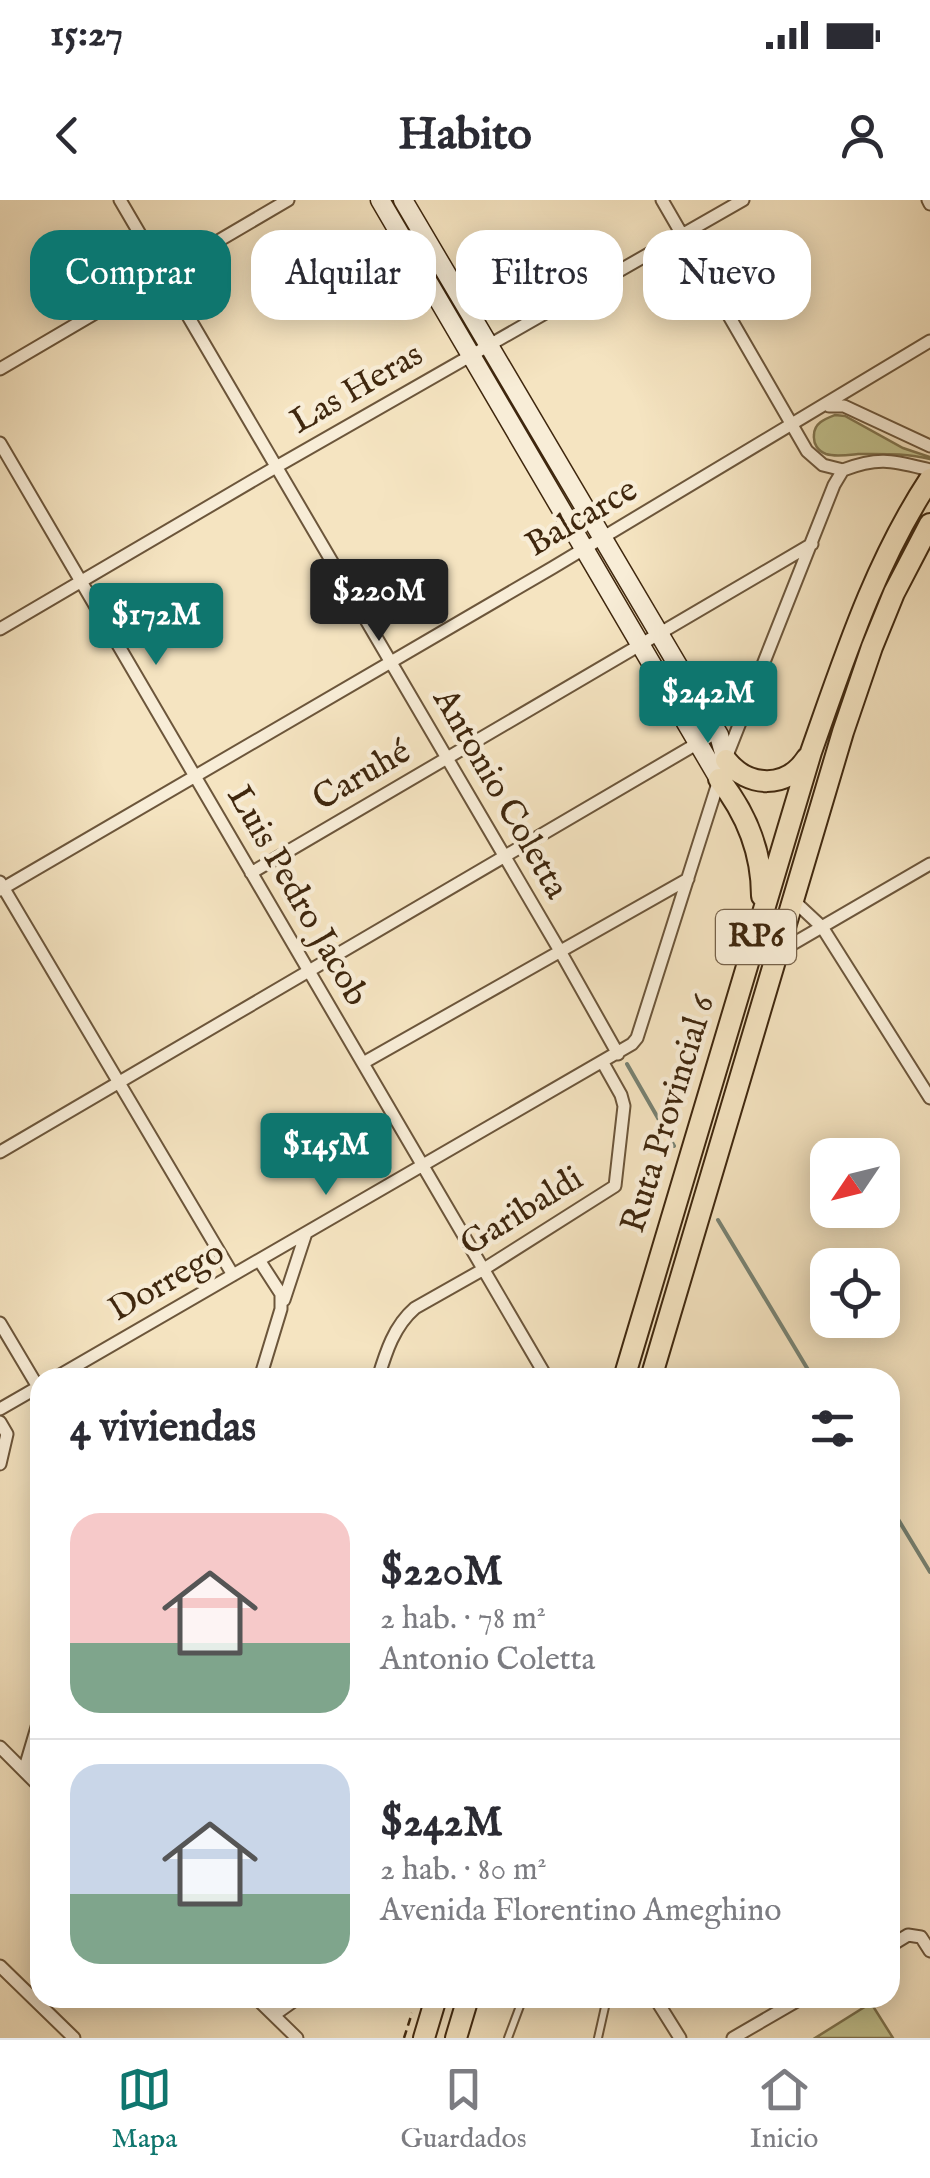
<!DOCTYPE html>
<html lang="es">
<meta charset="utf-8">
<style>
body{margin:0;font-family:"IM FELL English",serif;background:#f2f2f3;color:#2b2b33;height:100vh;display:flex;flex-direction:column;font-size:38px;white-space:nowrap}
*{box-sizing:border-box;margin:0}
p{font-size:32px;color:#7c7c81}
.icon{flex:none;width:55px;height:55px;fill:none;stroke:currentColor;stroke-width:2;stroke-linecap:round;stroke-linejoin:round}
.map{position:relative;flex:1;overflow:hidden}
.side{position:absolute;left:30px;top:1168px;width:870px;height:640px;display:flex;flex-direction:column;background:#fff;border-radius:30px;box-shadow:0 5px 25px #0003}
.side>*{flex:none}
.hud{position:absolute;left:30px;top:30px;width:870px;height:90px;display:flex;gap:20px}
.needle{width:65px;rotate:235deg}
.tools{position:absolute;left:810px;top:938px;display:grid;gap:20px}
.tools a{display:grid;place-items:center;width:90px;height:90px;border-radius:20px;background:#fff;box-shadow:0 5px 25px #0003;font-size:50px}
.price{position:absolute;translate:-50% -85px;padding:0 22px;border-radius:10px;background:#0f766e;color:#fff;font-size:32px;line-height:65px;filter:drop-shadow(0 2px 5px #0008)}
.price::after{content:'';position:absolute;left:50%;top:60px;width:30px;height:22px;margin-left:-15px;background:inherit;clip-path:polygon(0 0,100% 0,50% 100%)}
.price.active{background:#222;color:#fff}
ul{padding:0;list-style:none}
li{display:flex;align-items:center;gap:30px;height:250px;padding:0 40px}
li+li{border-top:2px solid #e1e1e2}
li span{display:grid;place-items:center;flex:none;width:280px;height:200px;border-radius:30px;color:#555}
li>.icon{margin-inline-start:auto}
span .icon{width:120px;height:120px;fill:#fffc;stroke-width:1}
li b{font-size:42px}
h2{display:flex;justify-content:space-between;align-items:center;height:120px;padding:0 40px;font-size:42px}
.tag{padding:0 35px;border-radius:30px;background:#fff;box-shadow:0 5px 25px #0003;font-size:35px;line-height:90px}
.tag.active{background:#0f766e;color:#fff}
.status{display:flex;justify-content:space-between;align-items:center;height:70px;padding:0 50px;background:#fff;direction:ltr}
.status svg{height:28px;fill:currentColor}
header{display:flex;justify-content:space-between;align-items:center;height:130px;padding:0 40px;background:#fff;font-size:45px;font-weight:800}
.tabs{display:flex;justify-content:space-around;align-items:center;height:140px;border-top:2px solid #e1e1e2;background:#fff;font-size:28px;color:#7c7c81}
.tabs a{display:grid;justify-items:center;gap:5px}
.tabs .active{color:#0f766e}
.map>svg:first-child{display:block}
.green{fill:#c2c28e;stroke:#80744e;stroke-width:2.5}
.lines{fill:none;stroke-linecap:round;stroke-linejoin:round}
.stream{stroke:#778273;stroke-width:4}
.service-casing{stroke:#6c563b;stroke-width:10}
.minor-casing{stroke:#6c563b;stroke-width:15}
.secondary-casing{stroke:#3f270e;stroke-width:21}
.trunk-casing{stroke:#3f270e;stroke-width:24}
.path{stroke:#3f270e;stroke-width:2.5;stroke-dasharray:8 5;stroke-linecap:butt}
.service{stroke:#f8edd7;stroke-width:6}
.minor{stroke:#f8edd7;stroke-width:11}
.secondary{stroke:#f8edd7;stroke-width:18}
.trunk{stroke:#f5e4c1;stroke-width:20}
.labels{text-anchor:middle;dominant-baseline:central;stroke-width:9;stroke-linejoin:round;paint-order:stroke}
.shield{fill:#f8edd7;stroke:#76624a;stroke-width:2.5}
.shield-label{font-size:32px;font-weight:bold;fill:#3f270e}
.street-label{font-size:35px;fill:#3f270e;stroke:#f8edd7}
</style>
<div class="status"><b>15:27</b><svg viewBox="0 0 49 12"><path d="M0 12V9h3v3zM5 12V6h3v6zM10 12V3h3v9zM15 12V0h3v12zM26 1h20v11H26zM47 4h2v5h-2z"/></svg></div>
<header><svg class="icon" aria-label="back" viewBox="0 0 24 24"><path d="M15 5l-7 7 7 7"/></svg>Habito<svg class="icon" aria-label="person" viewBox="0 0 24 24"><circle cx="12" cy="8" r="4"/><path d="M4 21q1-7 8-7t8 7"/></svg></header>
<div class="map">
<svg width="930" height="1838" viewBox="0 0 930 1838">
<rect width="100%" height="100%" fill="#f5e4c1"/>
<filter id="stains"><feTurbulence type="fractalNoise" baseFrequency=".002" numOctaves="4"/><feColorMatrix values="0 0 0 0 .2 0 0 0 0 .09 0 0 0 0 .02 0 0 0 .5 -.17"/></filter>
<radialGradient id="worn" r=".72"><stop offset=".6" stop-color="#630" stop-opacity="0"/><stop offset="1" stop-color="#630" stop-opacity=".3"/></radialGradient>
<!-- green -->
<path class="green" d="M387,0H396L475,136L473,138L470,139Z
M488,163H491L588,328L586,330H583L486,166Z
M835,215L845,216L903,248L930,257V259C907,253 882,254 858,254C848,255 835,257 826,254C818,251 813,244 814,235C814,223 825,219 835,215Z
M871,1803L893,1838H815Z"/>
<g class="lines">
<!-- stream -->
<path class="stream" d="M627,864L674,946
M718,1020L813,1178
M890,1306L930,1372"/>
<!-- service casing -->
<g class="service-casing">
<path id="service" d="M508,1838L523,1798
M598,1838L607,1798"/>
</g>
<!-- minor casing -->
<g class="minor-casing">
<path id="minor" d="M120,0L560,751L618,854
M662,0L807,251L823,265L843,270
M928,0L930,4
M0,169L288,0
M829,206H844L930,246
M0,243L547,1178
M843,270C880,256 893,261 930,270
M0,429L276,267L743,0
M726,558L834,285L843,270
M251,673L812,344
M0,682L233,1075
M0,690L552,368L930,141
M793,700L822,727L930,898
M777,753L930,664
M363,863L688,679
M0,952L710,536L721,535
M259,1060L281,1094V1109L260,1178
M284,1100L306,1033
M0,1123L38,1187
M55,1178L632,844L637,838L719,580
M378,1178C386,1152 394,1126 415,1108L484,1069L615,986L624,906L621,895L603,863
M0,1209L40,1186
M0,1222L7,1234L0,1264
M0,1547L40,1587
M24,1571L40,1517
M890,1746L908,1735L921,1737L930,1751
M0,1766L74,1838
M256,1798L297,1838
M655,1798L680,1838
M274,1815L298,1798
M733,1838L802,1798"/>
</g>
<!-- secondary casing -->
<g class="secondary-casing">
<path id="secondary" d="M380,0L719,579
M403,0L719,535L726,560"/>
</g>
<!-- trunk casing -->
<g class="trunk-casing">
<path id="trunk" d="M726,560C748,588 787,589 807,558
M719,579C746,613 762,653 762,696
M624,1178L811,552C844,459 875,362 930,279
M651,1178L843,532L872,447L894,393L930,324
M424,1838L436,1798
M456,1838L468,1798"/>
</g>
<!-- path -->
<path class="path" d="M404,1838L412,1813"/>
<!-- service -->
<use href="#service" class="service"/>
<!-- minor -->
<use href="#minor" class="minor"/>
<!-- secondary -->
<use href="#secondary" class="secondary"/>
<!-- trunk -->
<use href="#trunk" class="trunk"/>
</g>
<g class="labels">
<!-- shield labels -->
<rect class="shield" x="716" y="710" width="80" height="54" rx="8"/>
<g class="shield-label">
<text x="756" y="737">RP6</text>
</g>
<!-- street labels -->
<g class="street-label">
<text transform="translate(357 189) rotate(-30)">Las Heras</text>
<text transform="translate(582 318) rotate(-30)">Balcarce</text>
<text transform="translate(362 576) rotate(-30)">Caruhé</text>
<text transform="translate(500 594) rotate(60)">Antonio Coletta</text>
<text transform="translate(297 696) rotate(60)">Luis Pedro Jacob</text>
<text transform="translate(669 914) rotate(-73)">Ruta Provincial 6</text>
<text transform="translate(522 1012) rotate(-32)">Garibaldi</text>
<text transform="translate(167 1082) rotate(-30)">Dorrego</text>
</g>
</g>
<rect width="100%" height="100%" filter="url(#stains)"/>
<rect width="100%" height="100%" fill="url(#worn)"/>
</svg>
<div class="tools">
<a><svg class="needle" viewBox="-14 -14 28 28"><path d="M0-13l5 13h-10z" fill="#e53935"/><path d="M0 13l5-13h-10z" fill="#7c7c81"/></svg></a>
<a><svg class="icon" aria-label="locate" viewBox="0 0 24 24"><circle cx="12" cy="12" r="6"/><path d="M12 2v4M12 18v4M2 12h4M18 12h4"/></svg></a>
</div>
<b class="price active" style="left:379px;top:444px">$220M</b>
<b class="price" style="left:156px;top:468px">$172M</b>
<b class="price" style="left:708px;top:546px">$242M</b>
<b class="price" style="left:326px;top:998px">$145M</b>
<div class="hud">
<a class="tag active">Comprar</a>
<a class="tag">Alquilar</a>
<a class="tag">Filtros</a>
<a class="tag">Nuevo</a>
</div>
<section class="side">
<h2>4 viviendas<svg class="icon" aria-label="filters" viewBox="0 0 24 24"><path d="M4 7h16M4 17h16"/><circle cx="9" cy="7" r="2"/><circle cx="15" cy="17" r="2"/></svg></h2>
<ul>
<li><span style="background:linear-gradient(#f6c9c9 65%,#7fa58c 0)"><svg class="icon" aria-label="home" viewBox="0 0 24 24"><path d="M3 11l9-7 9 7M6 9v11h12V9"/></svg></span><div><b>$220M</b><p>2 hab. · 78 m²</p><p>Antonio Coletta</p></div></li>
<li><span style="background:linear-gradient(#c9d6e8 65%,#7fa58c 0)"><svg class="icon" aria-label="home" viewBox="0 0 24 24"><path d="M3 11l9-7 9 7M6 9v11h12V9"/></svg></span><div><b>$242M</b><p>2 hab. · 80 m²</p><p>Avenida Florentino Ameghino</p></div></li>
</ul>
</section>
</div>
<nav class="tabs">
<a class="active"><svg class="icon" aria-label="map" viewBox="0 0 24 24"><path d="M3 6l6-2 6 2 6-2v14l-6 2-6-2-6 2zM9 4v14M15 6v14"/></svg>Mapa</a>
<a><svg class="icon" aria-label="saved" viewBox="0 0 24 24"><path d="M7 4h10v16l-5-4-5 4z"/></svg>Guardados</a>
<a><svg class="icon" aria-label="home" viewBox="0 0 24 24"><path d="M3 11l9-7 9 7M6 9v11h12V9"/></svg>Inicio</a>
</nav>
